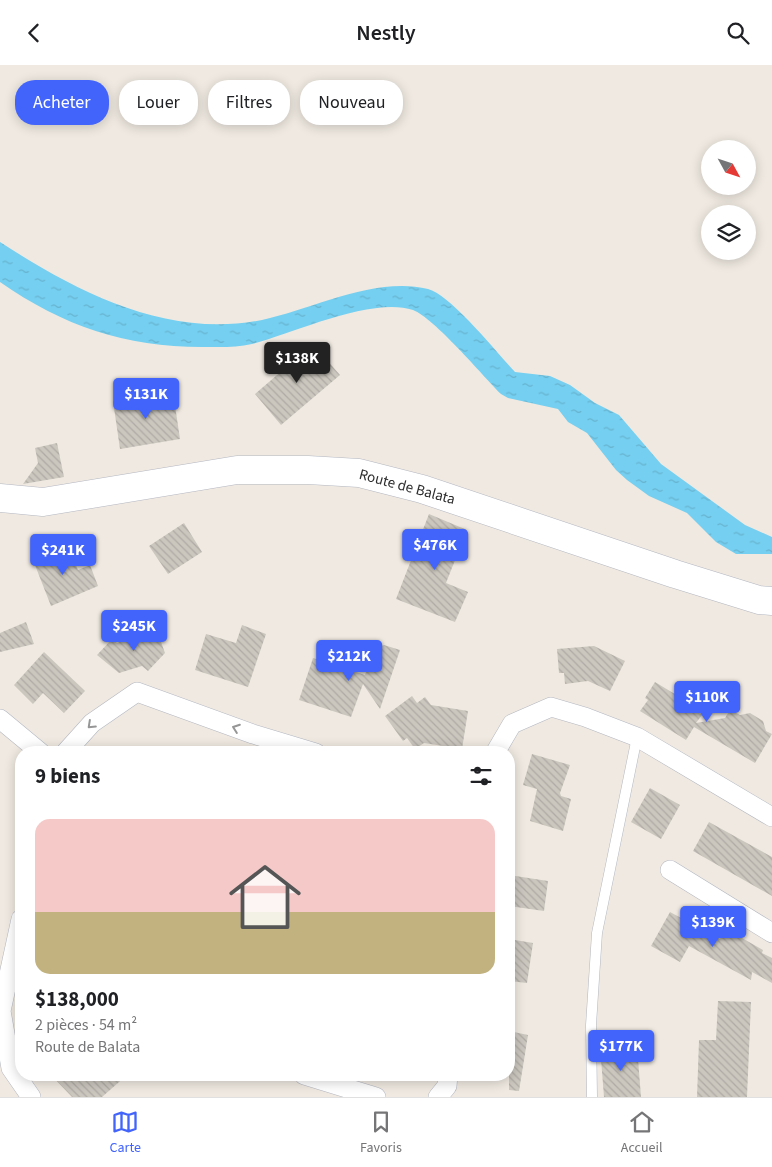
<!DOCTYPE html>
<html lang="fr">
<meta charset="utf-8">
<style>
body{margin:0;font-family:"Source Sans 3",sans-serif;background:#f6f6f6;color:#202124;height:100vh;display:flex;flex-direction:column;font-size:19px;white-space:nowrap}
*{box-sizing:border-box;margin:0}
p{font-size:16px;color:#757577}
.icon{flex:none;width:28px;height:28px;fill:none;stroke:currentColor;stroke-width:2;stroke-linecap:round;stroke-linejoin:round}
.map{position:relative;flex:1;overflow:hidden}
.side{position:absolute;left:15px;top:681px;width:500px;height:335px;display:flex;flex-direction:column;background:#fff;border-radius:20px;box-shadow:0 2px 12px #0003}
.side>*{flex:none}
.guide{position:absolute;left:15px;top:15px;width:500px;height:45px;display:flex;gap:10px}
.needle{width:32px;rotate:130deg}
.fabs{position:absolute;left:701px;top:75px;display:grid;gap:10px}
.fabs a{display:grid;place-items:center;width:55px;height:55px;border-radius:50%;background:#fff;box-shadow:0 2px 12px #0003;font-size:25px}
.price{position:absolute;translate:-50% -42px;padding:0 11px;border-radius:5px;background:#4264fb;color:#fff;font-size:16px;line-height:32px;filter:drop-shadow(0 1px 2px #0008)}
.price::after{content:'';position:absolute;left:50%;top:30px;width:15px;height:11px;margin-left:-8px;background:inherit;clip-path:polygon(0 0,100% 0,50% 100%)}
.price.on{background:#222;color:#fff}
ul{padding:0;list-style:none}
li{display:grid;align-content:center;gap:10px;height:265px;padding:0 20px}
li span{display:grid;place-items:center;height:155px;border-radius:15px;color:#555}
li>.icon{margin-inline-start:auto}
span .icon{width:90px;height:90px;fill:#fffc;stroke-width:1}
li b{font-size:21px}
h2{display:flex;justify-content:space-between;align-items:center;height:60px;padding:0 20px;font-size:21px}
.tag{padding:0 18px;border-radius:20px;background:#fff;box-shadow:0 2px 12px #0003;font-size:18px;line-height:45px}
.tag.on{background:#4264fb;color:#fff}
header{display:flex;justify-content:space-between;align-items:center;height:65px;padding:0 20px;background:#fff;font-size:22px;font-weight:600}
.tabs{display:flex;justify-content:space-around;align-items:center;height:70px;border-top:1px solid #e0e0e0;background:#fff;font-size:14px;color:#757577}
.tabs a{display:grid;justify-items:center;gap:2px}
.tabs .on{color:#4264fb}
.map>svg:first-child{display:block}
.water{fill:url(#water-ripples)}
.building{fill:url(#building-back-hatch)}
.lines{fill:none;stroke-linecap:round;stroke-linejoin:round}
.service-casing{stroke:#b4b7c1;stroke-width:11}
.minor-casing{stroke:#b4b7c1;stroke-width:20}
.secondary-casing{stroke:#b4b7c1;stroke-width:29}
.service{stroke:#fff;stroke-width:10}
.minor{stroke:#fff;stroke-width:19}
.secondary{stroke:#fff;stroke-width:28}
.oneway{stroke:#969696}
.labels{text-anchor:middle;dominant-baseline:central;stroke-width:4;stroke-linejoin:round;paint-order:stroke}
.street-label{font-size:15px;fill:#2e2e2e;stroke:#fff}
</style>
<header><svg class="icon" aria-label="back" viewBox="0 0 24 24"><path d="M15 5l-7 7 7 7"/></svg>Nestly<svg class="icon" aria-label="search" viewBox="0 0 24 24"><circle cx="10" cy="10" r="6"/><path d="M15 15l6 6"/></svg></header>
<div class="map">
<svg width="772" height="1032" viewBox="0 0 772 1032">
<defs>
<pattern id="water-ripples" width="26" height="14" patternUnits="userSpaceOnUse" patternTransform="scale(1.25)"><rect width="26" height="14" fill="#75cff0"/><path d="M2 4q2-2 4 0t4 0M15 11q2-2 4 0t4 0" fill="none" stroke="#66b2ce"/></pattern>
<pattern id="building-back-hatch" width="6" height="6" patternUnits="userSpaceOnUse" patternTransform="scale(1.25)"><rect width="6" height="6" fill="#cbc7bf"/><path d="M-1 5l2 2M0 0l6 6M5-1l2 2" fill="none" stroke="#afaba4"/></pattern>
</defs>
<rect width="100%" height="100%" fill="#efe9e1"/>
<!-- water -->
<path class="water" d="M0,177C77,227 167,274 262,255C313,244 375,211 428,224C450,229 498,289 515,307L550,311L570,320L595,338L619,350L661,399L745,460L772,472V489H736L716,477L687,448L649,431L627,415L616,405L587,368L568,357L558,344L508,333L501,329C483,311 434,253 413,245C373,231 293,268 252,279C236,283 218,282 202,282C125,282 63,261 0,217Z"/>
<!-- building -->
<path class="building" d="M313,279L340,310L281,360L255,329Z
M173,327L180,374L120,384L113,336Z
M57,378L64,412L23,419L38,398L35,383Z
M429,449L467,465L446,518L468,527L455,557L396,534Z
M184,458L202,487L168,509L149,481Z
M68,481L78,505L90,500L98,521L51,541L33,495Z
M26,557L34,579L0,587V568Z
M242,560L266,569L248,622L195,605L206,569L236,578Z
M156,563L165,588L148,606L142,601L119,608L97,590L112,574L117,578Z
M384,580L400,585L380,644L363,619L351,652L299,635L313,593L365,610L373,584Z
M594,581L625,596L610,626L588,616L565,619L564,608H559L557,584Z
M44,587L85,626L64,648L43,628L33,639L14,620Z
M655,617L683,634L681,637L702,650L696,658L725,653L730,645L740,650L750,648L763,656L766,666L772,669L755,698L694,662L686,675L640,646L648,635L645,633Z
M412,631L417,638L425,632L431,640L468,646L462,684L424,678L415,684L407,673L403,676L385,651Z
M532,689L570,700L560,728L561,731L571,734L563,766L530,756L537,724L523,720Z
M650,723L680,740L661,774L631,757Z
M709,757L772,792V831L693,786Z
M509,810L548,816L544,846L509,841Z
M670,847L720,874L726,864L763,885L762,888L772,893V918L752,907L751,915L689,881L680,897L651,881Z
M509,874L533,878L527,918L509,916Z
M718,936L751,937L747,1032H697L699,975H716Z
M509,966L528,970L519,1026L509,1025Z
M637,981L641,1032H604L601,994H604L603,983Z
M51,1010H127L102,1032H72Z"/>
<g class="lines">
<!-- service casing -->
<g class="service-casing">
<path id="service" d="M592,1032L591,960L597,868L637,672"/>
</g>
<!-- minor casing -->
<g class="minor-casing">
<path id="minor" d="M0,654L41,688
M65,688L92,658L137,627L253,669L316,688
M495,688L512,659L551,642L585,652L637,672L772,752
M670,805L772,868
M21,854L1,946L11,1003L31,1032
M304,1010L376,1032
M438,1032L447,1021L448,1010"/>
</g>
<!-- secondary casing -->
<g class="secondary-casing">
<path id="secondary" d="M0,433L43,437L237,405H308L359,408L422,424L675,509L759,535L772,536"/>
</g>
<!-- service -->
<use href="#service" class="service"/>
<!-- minor -->
<use href="#minor" class="minor"/>
<!-- secondary -->
<use href="#secondary" class="secondary"/>
</g>
<!-- one-way arrows -->
<defs><path id="oneway-chevron" d="M-2-3.5L2.5 0L-2 3.5" fill="none" stroke-width="1.6" stroke-linecap="round" stroke-linejoin="round" transform="scale(1.25)"/></defs>
<g class="oneway">
<use href="#oneway-chevron" transform="translate(91 660) rotate(137)"/>
<use href="#oneway-chevron" transform="translate(236 663) rotate(-160)"/>
</g>
<g class="labels">
<!-- street labels -->
<g class="street-label">
<text transform="translate(407 422) rotate(15)">Route de Balata</text>
</g>
</g>
</svg>
<div class="fabs">
<a><svg class="needle" viewBox="-14 -14 28 28"><path d="M0-13l5 13h-10z" fill="#e53935"/><path d="M0 13l5-13h-10z" fill="#757577"/></svg></a>
<a><svg class="icon" aria-label="layers" viewBox="0 0 24 24"><path d="M12 4l9 5-9 5-9-5zM3 14l9 5 9-5"/></svg></a>
</div>
<b class="price on" style="left:297px;top:319px">$138K</b>
<b class="price" style="left:146px;top:355px">$131K</b>
<b class="price" style="left:435px;top:506px">$476K</b>
<b class="price" style="left:63px;top:511px">$241K</b>
<b class="price" style="left:134px;top:587px">$245K</b>
<b class="price" style="left:349px;top:617px">$212K</b>
<b class="price" style="left:707px;top:658px">$110K</b>
<b class="price" style="left:713px;top:883px">$139K</b>
<b class="price" style="left:621px;top:1007px">$177K</b>
<div class="guide">
<a class="tag on">Acheter</a>
<a class="tag">Louer</a>
<a class="tag">Filtres</a>
<a class="tag">Nouveau</a>
</div>
<section class="side">
<h2>9 biens<svg class="icon" aria-label="filters" viewBox="0 0 24 24"><path d="M4 7h16M4 17h16"/><circle cx="9" cy="7" r="2"/><circle cx="15" cy="17" r="2"/></svg></h2>
<ul>
<li><span style="background:linear-gradient(#f6c9c9 60%,#c2b280 0)"><svg class="icon" aria-label="home" viewBox="0 0 24 24"><path d="M3 11l9-7 9 7M6 9v11h12V9"/></svg></span><div><b>$138,000</b><p>2 pièces · 54 m²</p><p>Route de Balata</p></div></li>
</ul>
</section>
</div>
<nav class="tabs">
<a class="on"><svg class="icon" aria-label="map" viewBox="0 0 24 24"><path d="M3 6l6-2 6 2 6-2v14l-6 2-6-2-6 2zM9 4v14M15 6v14"/></svg>Carte</a>
<a><svg class="icon" aria-label="saved" viewBox="0 0 24 24"><path d="M7 4h10v16l-5-4-5 4z"/></svg>Favoris</a>
<a><svg class="icon" aria-label="home" viewBox="0 0 24 24"><path d="M3 11l9-7 9 7M6 9v11h12V9"/></svg>Accueil</a>
</nav>
